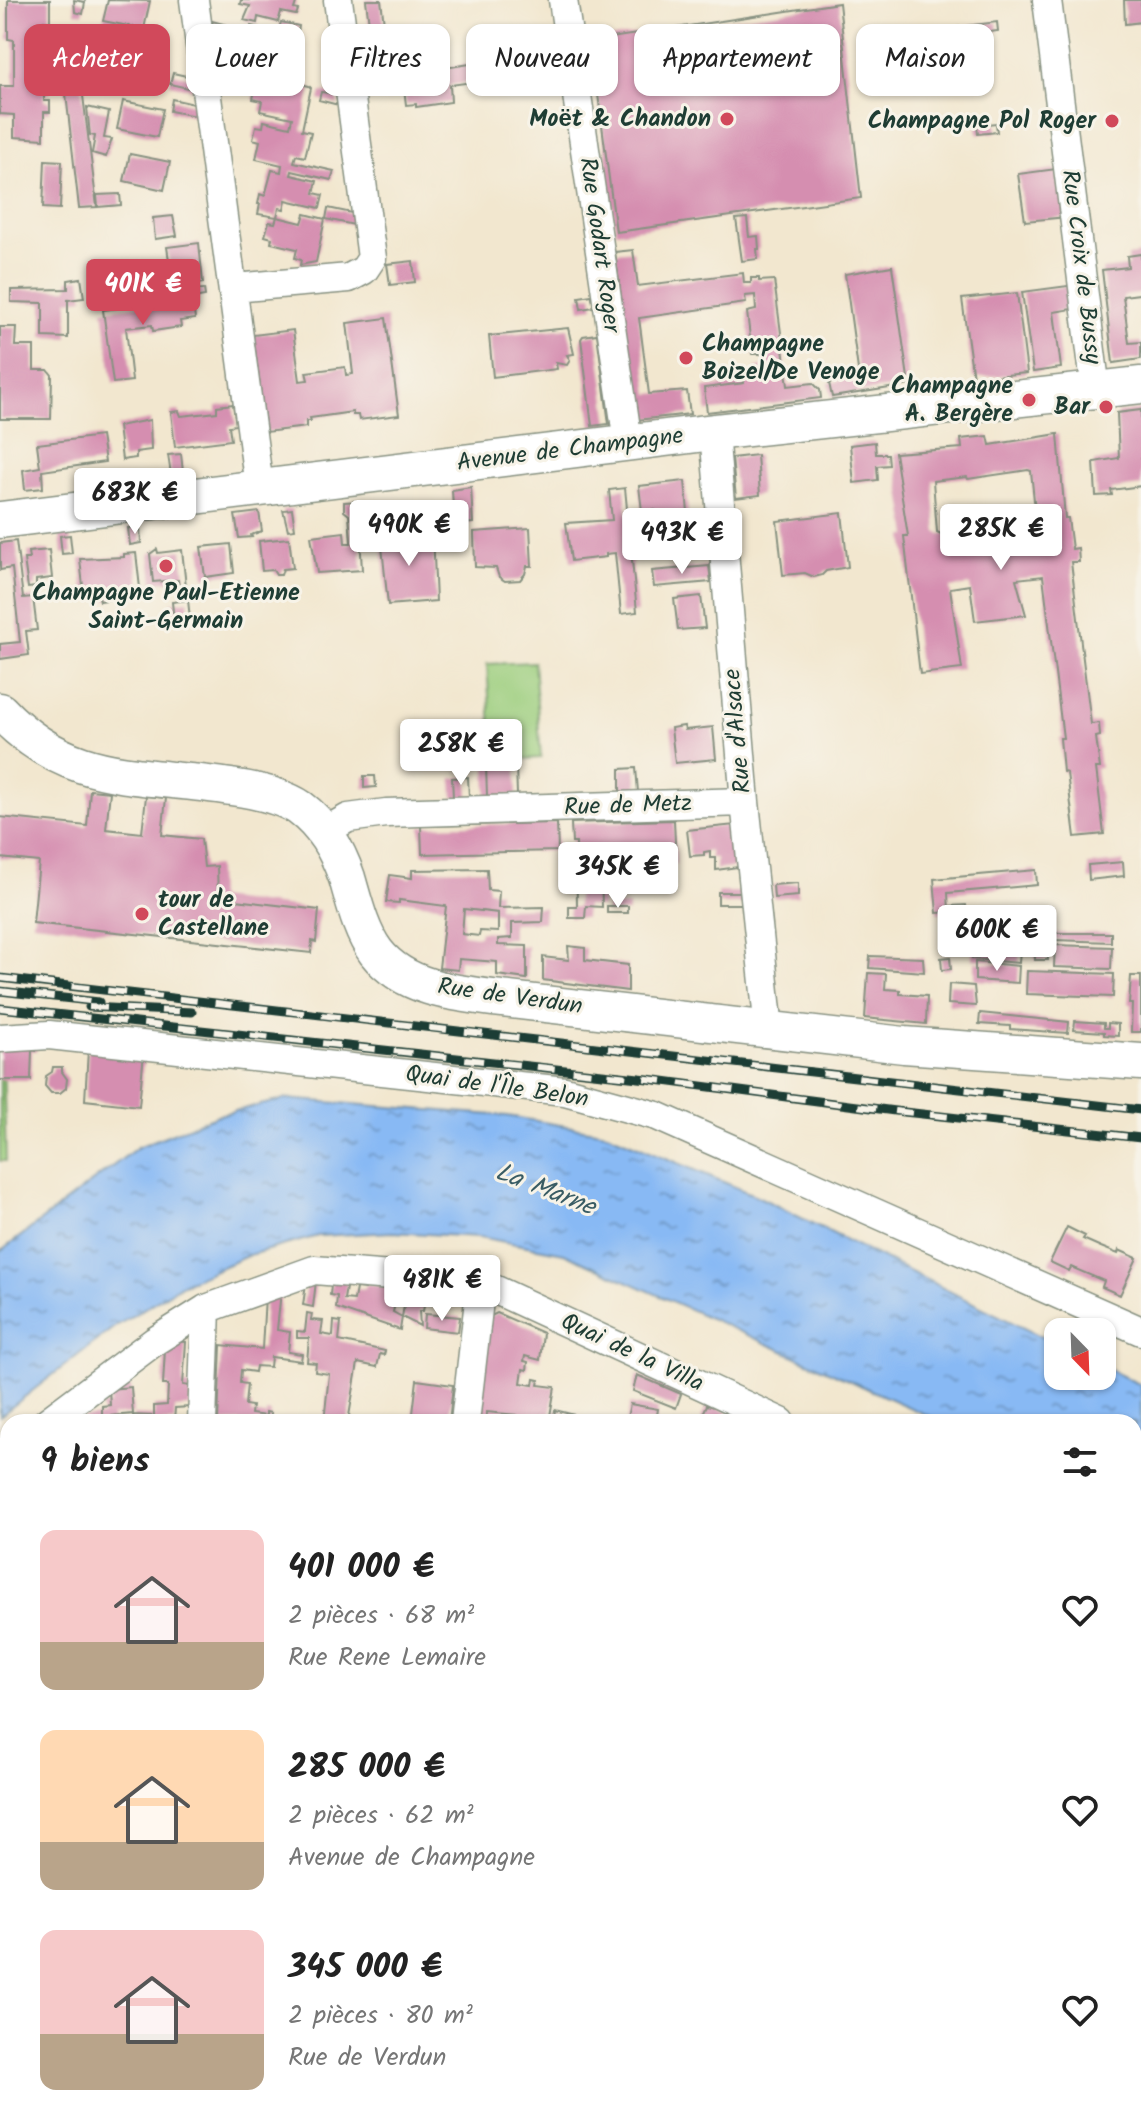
<!DOCTYPE html>
<html lang="fr">
<meta charset="utf-8">
<style>
body{margin:0;font-family:Kalam,sans-serif;background:#f6f6f6;color:#222;height:100vh;display:flex;flex-direction:column;font-size:30px;white-space:nowrap}
*{box-sizing:border-box;margin:0}
p{font-size:26px;color:#767676}
.icon{flex:none;width:44px;height:44px;fill:none;stroke:currentColor;stroke-width:2;stroke-linecap:round;stroke-linejoin:round}
.map{position:relative;flex:1;overflow:hidden}
.side{position:absolute;left:0px;top:1414px;width:1142px;height:712px;display:flex;flex-direction:column;background:#fff;border-radius:24px 24px 0 0;box-shadow:0 2px 6px #0004}
.side>*{flex:none}
.top-card{position:absolute;left:24px;top:24px;width:1094px;height:72px;display:flex;gap:16px}
.needle{width:52px;rotate:157deg}
.tools{position:absolute;left:1044px;top:1318px;display:grid;gap:16px}
.tools a{display:grid;place-items:center;width:72px;height:72px;border-radius:16px;background:#fff;box-shadow:0 2px 6px #0004;font-size:40px}
.price{position:absolute;translate:-50% -68px;padding:0 18px;border-radius:8px;background:#fff;color:#222;font-size:26px;line-height:52px;filter:drop-shadow(0 2px 4px #0008)}
.price::after{content:'';position:absolute;left:50%;top:48px;width:24px;height:18px;margin-left:-12px;background:inherit;clip-path:polygon(0 0,100% 0,50% 100%)}
.price.selected{background:#d1495b;color:#fff}
ul{padding:0;list-style:none}
li{display:flex;align-items:center;gap:24px;height:200px;padding:0 40px}
li span{display:grid;place-items:center;flex:none;width:224px;height:160px;border-radius:16px;color:#555}
li>.icon{margin-inline-start:auto}
span .icon{width:96px;height:96px;fill:#fffc;stroke-width:1}
li b{font-size:34px}
h2{display:flex;justify-content:space-between;align-items:center;height:96px;padding:0 40px;font-size:34px}
.pill{padding:0 28px;border-radius:16px;background:#fff;box-shadow:0 2px 6px #0004;font-size:28px;line-height:72px}
.pill.selected{background:#d1495b;color:#fff}
.map>svg:first-child{display:block}
.pitch{fill:#9cce7e;stroke:#5e8659;stroke-width:2}
.water{fill:url(#water-ripples);stroke:#547b94;stroke-width:2}
.building{fill:#d58eb0;fill-rule:evenodd}
.lines{fill:none;stroke-linecap:round;stroke-linejoin:round}
.minor-casing{stroke:#889282;stroke-width:31}
.major-casing{stroke:#889282;stroke-width:39}
.minor{stroke:#fff;stroke-width:28}
.major{stroke:#fff;stroke-width:36}
.rail-casing{stroke:#1f3d34;stroke-width:9}
.rail{stroke:#f7f3e8;stroke-width:6;stroke-dasharray:18;stroke-linecap:butt}
.poi-dot{fill:#d1495b;stroke:#f7f3e8;stroke-width:3}
.labels{text-anchor:middle;dominant-baseline:central;stroke-width:6;stroke-linejoin:round;paint-order:stroke}
.poi-label{font-size:24px;font-weight:bold;fill:#1f3d34;stroke:#f7f3e8;text-anchor:end}
.street-label{font-size:24px;fill:#1f3d34;stroke:#f7f3e8}
.water-label{font-size:26px;font-style:italic;fill:#395c64;stroke:#f7f3e8}
</style>
<div class="map">
<svg width="1141" height="2126" viewBox="0 0 1141 2126">
<defs>
<pattern id="water-ripples" width="26" height="14" patternUnits="userSpaceOnUse" patternTransform="scale(2)"><rect width="26" height="14" fill="#88b9f4"/><path d="M2 4q2-2 4 0t4 0M15 11q2-2 4 0t4 0" fill="none" stroke="#6f98c6"/></pattern>
</defs>
<rect width="100%" height="100%" fill="#f7f3e8"/>
<filter id="ink" filterUnits="userSpaceOnUse"><feTurbulence type="fractalNoise" baseFrequency=".0125" numOctaves="2"/><feDisplacementMap in="SourceGraphic" scale="16" xChannelSelector="R" yChannelSelector="G"/><feConvolveMatrix kernelMatrix="1 2 1 2 8 2 1 2 1" color-interpolation-filters="sRGB"/></filter>
<filter id="wash" filterUnits="userSpaceOnUse"><feTurbulence type="fractalNoise" baseFrequency=".006" numOctaves="4" result="noise"/><feDisplacementMap in="SourceGraphic" scale="32" xChannelSelector="R" yChannelSelector="G"/><feGaussianBlur stdDeviation="1.8" result="paint"/><feColorMatrix in="noise" values="0 0 0 0 0 0 0 0 0 0 0 0 0 0 0 0 0 1.4 0 .05"/><feComposite in="paint" operator="in"/></filter>
<g filter="url(#wash)">
<rect width="100%" height="100%" fill="#f2e7cf"/>
<!-- pitch -->
<path class="pitch" d="M534,662L541,758L493,760L487,664Z
M0,1060H3L6,1161H0Z"/>
<!-- water -->
<path class="water" d="M286,1099L507,1116L607,1133L759,1197L1058,1345V1376H1102V1366L1141,1385V1536L1134,1532V1422H942L564,1253L479,1237L392,1232L318,1236L249,1255L183,1284L113,1328L0,1416V1252L138,1147L218,1115Z"/>
<g id="blocks">
<!-- building -->
<path class="building" d="M8,0H50V22L44,21V84H50V94H44V101H50V112H44V139L14,137V115L0,114V86H14V40L8,39Z
M74,0L85,2L83,14L75,12Z
M108,0L150,1L144,29L103,21Z
M241,0H297L294,9L298,10L296,15L281,12L278,22L258,17L257,23L244,20L250,6L240,4Z
M366,0H381L392,86L377,88Z
M1124,0H1141V22L1125,24Z
M839,3L861,198L616,232L591,41Z
M212,21L231,26L229,34L213,30Z
M281,22L299,26L298,32L289,30V34L298,36L293,62L278,59L276,68L281,69L279,79L309,86L311,88L302,130L311,132L305,157L296,155L294,162L334,171L331,180L292,171L291,175L317,181L314,193L323,195L320,208L286,200L284,209L279,208L277,217L302,223L305,214L325,219L316,262L300,265L301,260L295,258L297,249L271,243L272,238L265,236L269,222L275,223L277,217L258,214L260,204H258L260,194L265,196L272,170L281,172L282,165L256,159L260,141L253,139L256,126L263,127L264,121L290,127L292,118L260,111L262,101L253,99L258,75L267,76L272,57L245,52L247,46L240,44L243,29L250,31L251,26L278,32Z
M997,22L998,31L950,37L948,28Z
M148,42L166,46L161,71L153,69L150,83L102,73L105,59L113,61L115,47L146,54Z
M77,48L97,207L79,208L61,50Z
M520,53L524,79L537,77V73L562,69L565,87L511,94L509,81L488,84L487,80L450,85L451,102L416,107V104L406,105L404,88L414,87L412,73L483,62V58Z
M173,73L191,77L192,89L170,84Z
M321,92L336,94L338,105L319,100Z
M172,99L194,104L196,116L170,111Z
M123,101L163,109L157,137L117,129Z
M87,107L109,112L104,138L112,139L106,157L92,153L95,136L90,135Z
M996,123L997,132L978,134L977,125Z
M130,154L170,162L164,190L124,181Z
M45,160L62,161L60,209L43,208Z
M1056,169L1067,217L1025,221L1018,174Z
M120,194L121,205L98,207L97,195Z
M328,208L352,213L354,225L326,219Z
M173,216L177,236L155,239L153,218Z
M747,218L749,237L758,236L759,249H757L758,259L742,261L736,219Z
M199,243L203,283L178,286L175,266L170,267L167,247Z
M633,250L638,286L743,273L744,283H751V278H759V281L774,280L788,386L813,383L820,390L821,398L707,412L704,388L744,383V376L756,375L755,368L764,367L763,354H752L747,312L756,310L755,295L745,296L746,303L639,318L649,394L687,391L690,414L637,420L615,252Z
M1141,254V292L1139,294L1123,296L1129,343L1141,342V359L1113,363L1102,270L1128,267L1127,256Z
M413,261L415,282L390,285L387,264Z
M892,266L909,385L832,397L829,383L859,377L845,274Z
M81,278L84,298L68,300V338L43,337V303L11,302V290L68,289V280Z
M1075,285L1078,308L1054,312L1061,368L1033,372L1022,292Z
M204,289L205,296L192,298L195,319L180,321L181,327L153,331L152,325L126,328L132,381L113,383L103,310L177,300L176,292Z
M1017,293L1027,373L973,378L962,299Z
M592,295L594,307L581,309L579,297Z
M386,318L399,415L359,420L358,415H353V412L310,418L311,421H306V427L266,432L253,335L293,330L300,381L308,380L306,372L345,367L346,375L353,374L347,323Z
M0,327H16L15,346H34V370H48L52,375L51,419H0Z
M568,328L574,354L567,355L570,360L567,365L556,363L557,369L493,377L489,336Z
M597,334L609,424L592,426L581,339L583,336Z
M233,404L236,425L229,426L231,440L175,447L171,412L179,411L181,416L217,412V406Z
M1141,410V486L1111,490L1112,495L1096,496L1094,462L1119,458L1117,413Z
M150,420L151,450L136,452V458L122,460L118,426Z
M1058,434L1065,518H1068L1072,549L1078,548L1079,562H1071L1091,724L1099,723L1100,736L1096,737L1100,768H1096L1104,834L1075,837L1067,773L1063,772L1060,738H1063L1043,576L1016,579L1026,615L975,621L970,585L950,588L962,669L920,674L904,536H908L895,453L962,448L961,439L988,436L990,445ZM1028,470L1031,471L1036,520L1035,524L941,534L937,532L933,481L967,477L968,479Z
M101,436L105,462L42,471L43,488L25,490L23,470L40,467L37,444Z
M875,442L876,454H888L889,465L877,466L878,480L854,483L850,445Z
M181,454L183,472L171,474L168,455Z
M757,455L760,495L736,498L732,458Z
M685,481L690,533L706,531L707,547L658,552L655,510L642,511L639,486Z
M471,487L473,523L454,524L452,490Z
M625,488L637,612L621,614L615,553L606,554V557L571,561L566,523L612,520L609,490Z
M358,501L362,570L317,573L311,536L344,532L345,543H351L349,515L344,511V502Z
M292,509L295,529L288,530L283,510Z
M259,512L262,531L251,535L252,537L239,538L235,515Z
M842,513L848,567L826,571L822,575L814,577L805,573L783,575L777,521Z
M140,527L141,543L130,545L128,528Z
M530,528L532,566H527L525,574L520,580L505,581L499,577L496,568L475,567L474,532Z
M416,529L417,535L433,533L436,601L388,605L381,537L398,536V530Z
M70,535L72,553L62,554L60,536Z
M289,538L293,568L283,569L281,575H276L273,570L262,571L259,541Z
M16,541L23,598L33,597L37,630L26,631L29,655L0,659V644L20,642L12,568L0,570V543Z
M231,544L234,573L205,577L201,547Z
M157,549L158,553L182,550L186,586L179,587L178,580L153,582L150,554Z
M49,550L52,578L36,580V587L28,588L24,559H29L28,552Z
M136,553L140,588L136,594L130,595L128,590L124,589L111,590L112,599L100,601L98,593L94,597L84,595L80,559L124,557V554Z
M709,566L711,582L654,587L652,571Z
M701,596L705,628L678,630L674,599Z
M188,600L190,619L174,621L172,602Z
M684,726L685,730L713,727L716,759L675,763L671,728Z
M516,764L517,795L487,796L486,765Z
M636,768L638,792H620V769Z
M364,776H375L376,787L364,788Z
M468,777L469,797H453L452,778Z
M90,790L110,792L106,829L142,833L146,796L166,798L162,835L201,839L204,867L217,866L218,898L319,910L316,942L312,941L311,953L33,923L39,862L0,858V817L87,826Z
M674,820L676,864L601,866L602,907L586,906L585,918H569V907H577L576,843H572L571,823Z
M557,823L558,851L422,854L421,826Z
M735,825L738,867L716,870V858H710V851L704,852V855L690,856L687,830Z
M1123,862L1124,876L1089,880L1088,865Z
M487,869L488,890L499,891L498,908L544,907L543,922L512,923V938L498,939V945L527,946V979L497,975V962L459,959L458,970L439,968L446,906L399,900V903L386,902L390,875L412,878V870ZM464,909L498,913V932L480,931L479,936L462,934Z
M1036,870L1037,885L948,893L949,912L937,913L934,879Z
M798,883V896L774,898L773,885Z
M718,892H740L742,904H718Z
M966,905L969,929L953,930L951,906Z
M607,906H628V913H607Z
M1034,924H1047L1048,960H1035Z
M973,933L1021,935L1019,963L972,959Z
M1055,933H1111V942L1055,940Z
M1055,945L1112,947L1111,969L1054,967Z
M568,946L585,948V960L628,965V991L543,980V957L569,960Z
M870,956L923,958L924,972L869,968Z
M950,957L951,969L942,970L941,958Z
M975,962L1019,966L1018,983L975,980Z
M1027,971L1114,974L1113,997L1026,994Z
M868,973L886,974L885,989L900,990V994L927,996L926,1024L865,1018Z
M1131,976H1141V1032H1131L1132,1004H1129Z
M949,984L974,986L976,1006L948,1004Z
M980,1013L1069,1022L1068,1033L1010,1029V1026L979,1024Z
M1075,1021L1104,1023V1028H1108V1023L1118,1024V1036L1104,1035V1032L1074,1030Z
M0,1046H36V1051L32,1050L31,1080H0Z
M88,1050L144,1052L139,1106L85,1100Z
M53,1067H62V1072L67,1079L66,1088L60,1093H51L45,1086L46,1076L52,1072Z
M1067,1227L1085,1236L1083,1239L1101,1247L1118,1254L1119,1250L1137,1258L1120,1295L1102,1287L1104,1281L1071,1267L1069,1271L1050,1262Z
M332,1276L347,1282L344,1299L354,1300L356,1288L365,1289L366,1284L390,1288L389,1298L396,1299L393,1312L402,1317L406,1295L416,1296L418,1282L433,1287L431,1302L425,1301L423,1311H419L420,1326L402,1317L400,1330L336,1308L337,1296L330,1295Z
M316,1281L313,1307L303,1305L306,1284Z
M281,1291L277,1330L290,1332L288,1352L302,1354L301,1361L271,1357L270,1367L256,1366L255,1372L241,1370L240,1383L247,1384L245,1405L252,1406L251,1414L266,1416V1412L271,1413L270,1422H218L221,1345L262,1349L265,1296Z
M307,1313L312,1314L311,1320L323,1321L321,1334L333,1336L334,1321L341,1322L339,1341L385,1351L384,1355L380,1354L377,1367L358,1363L348,1422H324L329,1374L315,1372L316,1363L307,1362L309,1338H297V1331L305,1332Z
M497,1313L543,1333L540,1360L525,1356L524,1361L528,1362L527,1370L523,1369L521,1383L533,1385L534,1379L539,1380L538,1385L555,1387L549,1422H515L516,1415L487,1412L486,1422H478L489,1317Z
M425,1314L460,1317L458,1332L424,1328Z
M171,1341L186,1342L183,1385L190,1386V1407L175,1408L174,1422H134L133,1415L154,1416V1406L167,1405L168,1385H163L165,1349L171,1348Z
M637,1375L681,1394L676,1408L633,1391Z
M417,1380L453,1385L449,1422H412Z
M131,1387L133,1414L111,1416L112,1422H83L82,1418L102,1416V1406L110,1405L109,1389Z
M630,1404L658,1409L656,1422H626Z
M707,1405L715,1407L749,1422H709L701,1418Z
M555,1410L598,1421V1422H553Z
M8,1502V1594L0,1596V1564L3,1563L0,1536H5L2,1503Z
M8,1618V1696L0,1683V1623Z
M1141,1661V1709L1134,1727V1674Z
M1134,1783L1141,1784V1800L1134,1799Z
M1134,1846L1141,1848V1868L1134,1866Z
M1,1850H8V1890L0,1891Z
M1134,1890L1141,1892V1922L1134,1925Z
M1141,1974V2064H1140L1134,2045V1977Z
M8,1987V2023L0,2024V1988Z
M45,2118H77L79,2126H47Z
M507,2118L529,2122V2126H506Z
M570,2118H596L594,2126H568Z
M673,2118H698L697,2125Z
M797,2118H822L828,2124L790,2126Z
M890,2118H919L916,2126H883Z
M943,2118H964L963,2126H941Z
M981,2118H1135L1138,2126H1053L1051,2121L1035,2126H980Z"/>
</g>
</g>
<g filter="url(#ink)">
<use href="#blocks" fill-opacity="0" stroke="#889282" stroke-width="2"/>
<g class="lines">
<!-- minor casing -->
<g class="minor-casing">
<path id="minor" d="M194,0L259,487
M563,0L628,442
M1047,0L1096,391
M234,288L349,278L364,270L372,258L338,0
M714,432L745,802L769,1030
M324,832L348,818L386,813L745,802
M0,1038L49,1035L565,1091L657,1116L1141,1331
M47,1422L155,1341L206,1309L314,1270L481,1283L781,1422
M202,1422L206,1309
M465,1422L481,1283
M0,1457L8,1451
M1134,1575L1141,1579
M0,1727L8,1725
M1134,1882L1141,1884
M0,2053L8,2051
M1134,2083L1141,2103
M90,2118L92,2126
M551,2126L552,2118
M927,2126L929,2118"/>
</g>
<!-- major casing -->
<g class="major-casing">
<path id="major" d="M0,520L714,432L1141,385
M0,711C71,786 138,772 231,787C253,790 281,795 300,808C323,825 338,851 347,878C354,902 361,932 376,952C407,992 464,994 510,1000L904,1045L1141,1062
M1134,1951L1141,1948
M858,2126L865,2118"/>
</g>
<!-- minor -->
<use href="#minor" class="minor"/>
<!-- major -->
<use href="#major" class="major"/>
<!-- rail casing -->
<g class="rail-casing">
<path id="rail" d="M0,978L1141,1110
M0,991L99,1002
M89,1007L192,1012
M0,1008L648,1079L895,1111L1141,1138"/>
</g>
<!-- rail -->
<use href="#rail" class="rail"/>
</g>
</g>
<!-- markers -->
<g class="poi-dot">
<circle cx="727" cy="119" r="8"/>
<circle cx="1112" cy="121" r="8"/>
<circle cx="686" cy="358" r="8"/>
<circle cx="1029" cy="400" r="8"/>
<circle cx="1106" cy="407" r="8"/>
<circle cx="166" cy="566" r="8"/>
<circle cx="142" cy="914" r="8"/>
</g>
<g class="labels">
<!-- poi labels -->
<g class="poi-label">
<text x="711" y="119">Moёt &amp; Chandon</text>
<text x="1096" y="121">Champagne Pol Roger</text>
<text x="702" y="344" text-anchor="start">Champagne<tspan x="702" dy="28">Boizel/De Venoge</tspan></text>
<text x="1013" y="386">Champagne<tspan x="1013" dy="28">A. Bergère</tspan></text>
<text x="1090" y="407">Bar</text>
<text x="166" y="593" text-anchor="middle">Champagne Paul-Etienne<tspan x="166" dy="28">Saint-Germain</tspan></text>
<text x="158" y="900" text-anchor="start">tour de<tspan x="158" dy="28">Castellane</tspan></text>
</g>
<!-- street labels -->
<g class="street-label">
<text transform="translate(599 245) rotate(82)">Rue Godart Roger</text>
<text transform="translate(1081 267) rotate(83)">Rue Croix de Bussy</text>
<text transform="translate(570 450) rotate(-7)">Avenue de Champagne</text>
<text transform="translate(738 731) rotate(-95)">Rue d'Alsace</text>
<text transform="translate(628 806) rotate(-2)">Rue de Metz</text>
<text transform="translate(510 997) rotate(8)">Rue de Verdun</text>
<text transform="translate(497 1087) rotate(8)">Quai de l'Île Belon</text>
<text transform="translate(632 1353) rotate(25)">Quai de la Villa</text>
</g>
<!-- water labels -->
<g class="water-label">
<text transform="translate(545 1190) rotate(21)">La Marne</text>
</g>
</g>
</svg>
<div class="tools">
<a><svg class="needle" viewBox="-14 -14 28 28"><path d="M0-13l5 13h-10z" fill="#e53935"/><path d="M0 13l5-13h-10z" fill="#767676"/></svg></a>
</div>
<b class="price selected" style="left:143px;top:327px">401K €</b>
<b class="price" style="left:135px;top:536px">683K €</b>
<b class="price" style="left:409px;top:568px">490K €</b>
<b class="price" style="left:1001px;top:572px">285K €</b>
<b class="price" style="left:682px;top:576px">493K €</b>
<b class="price" style="left:461px;top:787px">258K €</b>
<b class="price" style="left:618px;top:910px">345K €</b>
<b class="price" style="left:997px;top:973px">600K €</b>
<b class="price" style="left:442px;top:1323px">481K €</b>
<div class="top-card">
<a class="pill selected">Acheter</a>
<a class="pill">Louer</a>
<a class="pill">Filtres</a>
<a class="pill">Nouveau</a>
<a class="pill">Appartement</a>
<a class="pill">Maison</a>
</div>
<section class="side">
<h2>9 biens<svg class="icon" aria-label="filters" viewBox="0 0 24 24"><path d="M4 7h16M4 17h16"/><circle cx="9" cy="7" r="2"/><circle cx="15" cy="17" r="2"/></svg></h2>
<ul>
<li><span style="background:linear-gradient(#f6c9c9 70%,#b9a48a 0)"><svg class="icon" aria-label="home" viewBox="0 0 24 24"><path d="M3 11l9-7 9 7M6 9v11h12V9"/></svg></span><div><b>401 000 €</b><p>2 pièces · 68 m²</p><p>Rue Rene Lemaire</p></div><svg class="icon" aria-label="heart" viewBox="0 0 24 24"><path d="M12 20l-8-8c-3-5 5-10 8-4 3-6 11-1 8 4z"/></svg></li>
<li><span style="background:linear-gradient(#ffd9b3 70%,#b9a48a 0)"><svg class="icon" aria-label="home" viewBox="0 0 24 24"><path d="M3 11l9-7 9 7M6 9v11h12V9"/></svg></span><div><b>285 000 €</b><p>2 pièces · 62 m²</p><p>Avenue de Champagne</p></div><svg class="icon" aria-label="heart" viewBox="0 0 24 24"><path d="M12 20l-8-8c-3-5 5-10 8-4 3-6 11-1 8 4z"/></svg></li>
<li><span style="background:linear-gradient(#f6c9c9 65%,#b9a48a 0)"><svg class="icon" aria-label="home" viewBox="0 0 24 24"><path d="M3 11l9-7 9 7M6 9v11h12V9"/></svg></span><div><b>345 000 €</b><p>2 pièces · 80 m²</p><p>Rue de Verdun</p></div><svg class="icon" aria-label="heart" viewBox="0 0 24 24"><path d="M12 20l-8-8c-3-5 5-10 8-4 3-6 11-1 8 4z"/></svg></li>
</ul>
</section>
</div>
